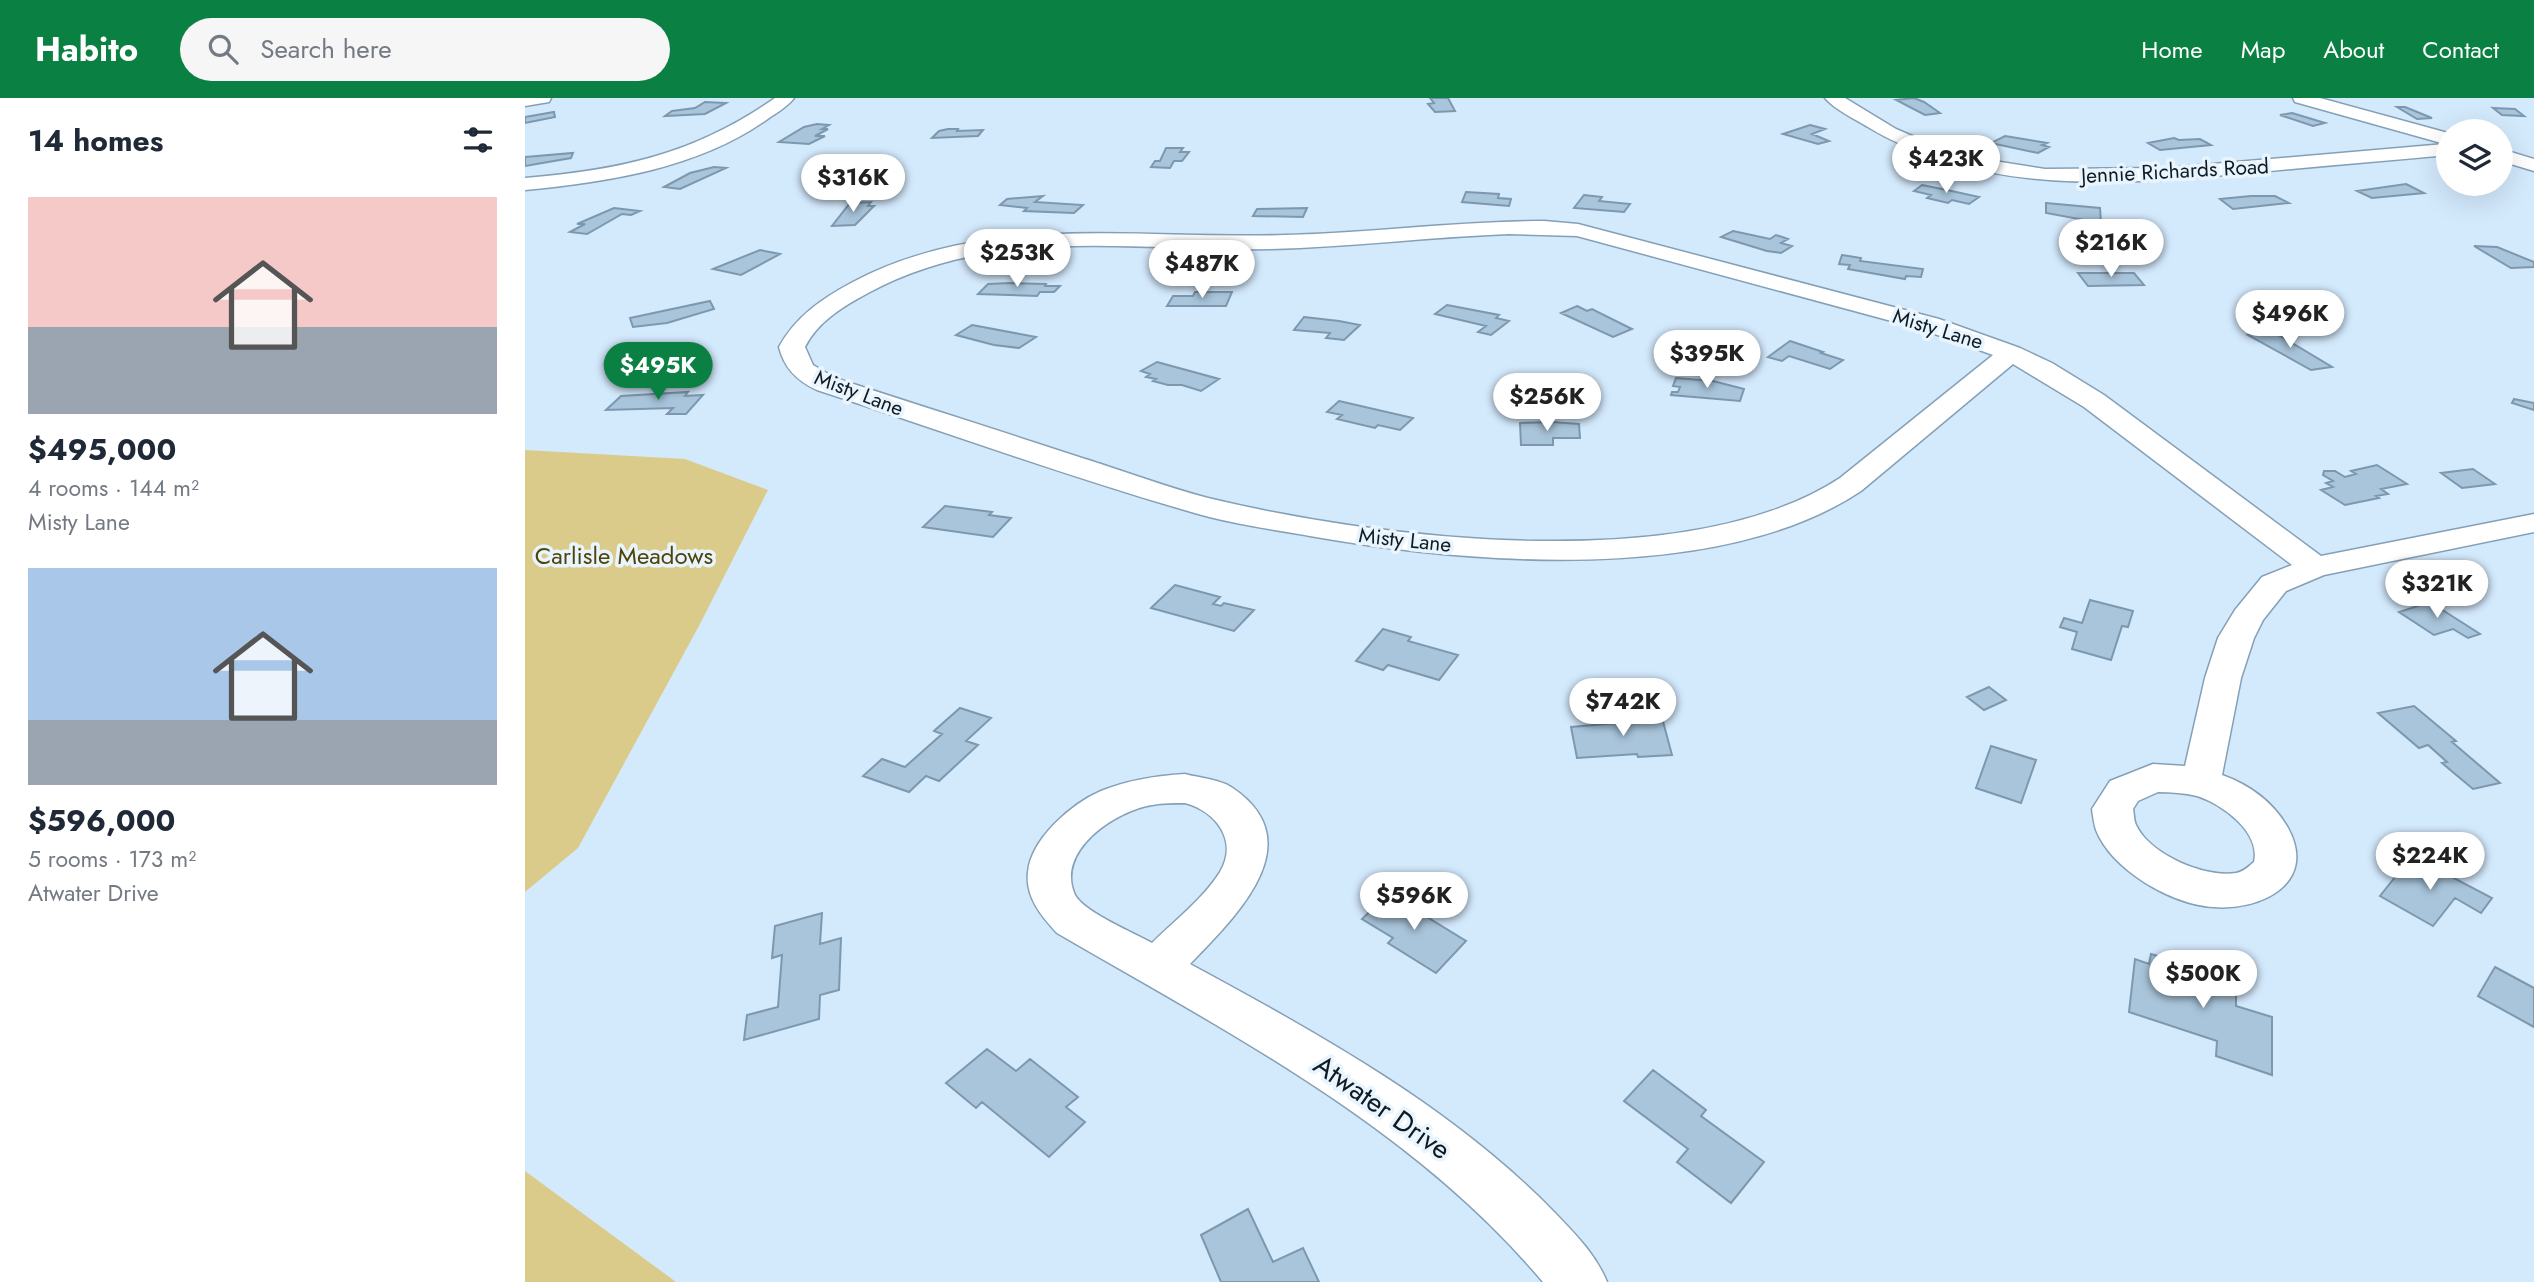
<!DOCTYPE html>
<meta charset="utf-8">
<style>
body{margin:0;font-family:Jost,sans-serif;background:#f6f6f7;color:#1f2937;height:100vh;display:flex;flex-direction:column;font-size:26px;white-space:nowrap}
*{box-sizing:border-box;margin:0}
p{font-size:23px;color:#747a83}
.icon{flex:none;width:38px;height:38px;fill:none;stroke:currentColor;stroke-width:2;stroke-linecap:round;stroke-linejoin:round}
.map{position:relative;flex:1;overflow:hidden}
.sheet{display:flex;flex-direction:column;background:#fff;width:525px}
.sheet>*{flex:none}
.buttons{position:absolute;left:1911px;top:21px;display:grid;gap:14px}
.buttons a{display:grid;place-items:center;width:77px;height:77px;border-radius:50%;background:#fff;box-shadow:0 7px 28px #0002;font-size:35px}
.price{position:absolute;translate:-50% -60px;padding:0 16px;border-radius:24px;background:#fff;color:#222;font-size:23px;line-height:46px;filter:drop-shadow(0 2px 4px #0008)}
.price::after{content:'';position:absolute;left:50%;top:42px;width:21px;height:16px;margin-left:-10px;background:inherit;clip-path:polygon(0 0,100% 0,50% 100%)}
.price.active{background:#0b8043;color:#fff}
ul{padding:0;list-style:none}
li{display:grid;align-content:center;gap:14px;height:371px;padding:0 28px}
li span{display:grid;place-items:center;height:217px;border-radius:0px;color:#555}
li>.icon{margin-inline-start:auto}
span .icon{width:126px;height:126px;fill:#fffc;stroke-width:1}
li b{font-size:30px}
h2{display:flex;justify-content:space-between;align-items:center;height:84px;padding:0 28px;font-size:30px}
header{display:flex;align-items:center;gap:42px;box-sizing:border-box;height:98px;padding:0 35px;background:#0b8043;color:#fff}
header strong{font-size:33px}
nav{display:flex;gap:38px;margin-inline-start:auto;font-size:24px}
.search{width:490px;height:63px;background:#f6f6f7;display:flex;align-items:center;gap:18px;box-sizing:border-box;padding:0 24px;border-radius:38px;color:#747a83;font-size:26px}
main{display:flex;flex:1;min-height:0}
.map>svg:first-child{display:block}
.green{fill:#dbcb8b}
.building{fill:#a9c5db;stroke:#7d98ae;stroke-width:2}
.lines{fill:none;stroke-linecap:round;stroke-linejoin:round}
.minor-casing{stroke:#85a0b6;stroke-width:3}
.minor{fill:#fff;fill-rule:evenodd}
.labels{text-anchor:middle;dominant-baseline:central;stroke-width:7;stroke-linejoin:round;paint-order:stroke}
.far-street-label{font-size:21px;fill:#0f1a22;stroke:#e9f5fe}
.park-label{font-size:24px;fill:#504307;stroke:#e9f5fe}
.near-street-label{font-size:28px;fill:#0f1a22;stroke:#e9f5fe}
</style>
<header>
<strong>Habito</strong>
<div class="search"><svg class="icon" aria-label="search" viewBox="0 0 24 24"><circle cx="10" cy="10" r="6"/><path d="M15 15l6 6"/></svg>Search here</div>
<nav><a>Home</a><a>Map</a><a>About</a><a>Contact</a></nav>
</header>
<main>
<section class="sheet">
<h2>14 homes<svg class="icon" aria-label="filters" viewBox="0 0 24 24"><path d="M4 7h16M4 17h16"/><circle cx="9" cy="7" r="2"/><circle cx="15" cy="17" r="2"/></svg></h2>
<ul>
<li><span style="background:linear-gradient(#f6c9c9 60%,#9aa5b1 0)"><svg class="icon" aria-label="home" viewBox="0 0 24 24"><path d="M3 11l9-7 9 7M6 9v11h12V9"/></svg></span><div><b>$495,000</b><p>4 rooms · 144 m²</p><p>Misty Lane</p></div></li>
<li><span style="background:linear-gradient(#a9c7e8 70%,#9aa5b1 0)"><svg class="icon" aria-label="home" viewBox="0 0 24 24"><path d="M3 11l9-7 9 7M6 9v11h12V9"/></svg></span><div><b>$596,000</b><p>5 rooms · 173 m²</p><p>Atwater Drive</p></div></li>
</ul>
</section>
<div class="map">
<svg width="2009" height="1184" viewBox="0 0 2009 1184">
<rect width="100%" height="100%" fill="#d3e9fc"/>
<!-- green -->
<path class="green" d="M0,352L160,361L243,392L175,526L53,750L0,794Z
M0,1073L151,1184H0Z"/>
<!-- building -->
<path class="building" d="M905,0H923L930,13L910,14L903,6L909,5Z
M1389,0L1399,4L1415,15L1400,17L1371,2Z
M180,4L201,5L180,16L140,18L147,13L170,10Z
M1872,9H1880L1907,20L1892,21Z
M1968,10L1990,11L1999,18L1977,17Z
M29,14L30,19L0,25V19Z
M1767,15L1800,25L1788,28L1755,17Z
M292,26L304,27L297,31H303L290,38H300L284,46L254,44L279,29Z
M1285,27L1300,31L1287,36L1304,43L1293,46L1258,36Z
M423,31H433L432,33L458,32L453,38L407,40L414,33Z
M1480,38L1522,45L1517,47L1524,49L1513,55L1466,45Z
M1649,40L1654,42L1675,41L1686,47L1635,52L1623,45Z
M641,50H658L655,54H664L657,63H649L645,70L626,69L630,63H635Z
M48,55L46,60L0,68V59Z
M189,69L201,70L155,91L139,89L165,75Z
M1881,86L1899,95L1847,100L1832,93Z
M1397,87L1422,92L1454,99L1444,106L1427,102L1423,105L1402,100L1406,97L1389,93Z
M941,94L974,96L973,100L986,101L984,108L937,104Z
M1059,97L1077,99L1074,103L1105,106L1099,114L1049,110Z
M518,98L510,104L558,107L549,115L499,113L502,110L475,107L482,101Z
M1726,98H1750L1764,105L1708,111L1695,101Z
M346,104L343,108H349L330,127L307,128L325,105Z
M1521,105L1575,110L1576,125L1521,115Z
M89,110L115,113L106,117L97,116L62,136L45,134L60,126H52Z
M782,110L778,119L728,118L732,111Z
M1208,133L1245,141L1251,137L1263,141L1256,145L1267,148L1256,155L1242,153L1196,139Z
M1949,148L1972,149L2009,164V169L1986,170Z
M235,152L255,156L216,177L188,171Z
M1317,157L1336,160L1335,163L1398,171L1396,179L1381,178L1380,181L1323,171L1325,167L1314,166Z
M1553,175H1609L1619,187L1563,188Z
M484,185L521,186L520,188H535L529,194H515L512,198L453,196L463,186Z
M670,194H707L701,208H642L648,198H668Z
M185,203L189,211L142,225L108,229L105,220Z
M922,207L974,217L971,220L984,223L966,237L953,234L961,228L910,216Z
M1052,208L1062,213L1067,211L1107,231L1088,239L1036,215Z
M779,219L814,223L835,227L819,242L801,240L805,235L769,232Z
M447,227L511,239L494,250L469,247L431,237Z
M1747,233L1807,269L1786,272L1723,237Z
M1265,243L1298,254L1296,255L1318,262L1305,271L1264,258L1257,263L1243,259Z
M632,264L694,281L676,293L657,287H643L628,283L631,281L621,279L625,276L616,273Z
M1151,280L1188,283L1219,291L1215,303L1146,297L1147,294H1153L1155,289L1148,288Z
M163,294L160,298L178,297L161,316H142L148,310L81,312L96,298Z
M1989,301L2009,305V312L1987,305Z
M814,303L888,320L875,332L853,327L850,330L812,321L817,317L802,314Z
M1027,324L1054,326L1055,340H1028V347H996L995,325Z
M1852,367L1882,386L1856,391L1863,396L1851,398L1854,400L1820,407L1796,392L1808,389L1801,385L1808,383L1798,377L1799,373H1810L1820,379L1831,376L1826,373Z
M1948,371L1970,386L1937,390L1916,375Z
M420,408L467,414L464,417L486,420L468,439L398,429Z
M650,487L695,499L688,506L696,508L699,505L729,512L709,533L626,510Z
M1565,502L1608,513L1603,529L1597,528L1586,562L1547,551L1552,534L1535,529L1539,520L1557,525Z
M1905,504L1955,536L1943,540L1928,531L1909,537L1874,514Z
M858,531L886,539L883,543L933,557L914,582L863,567L858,572L831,563Z
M1464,589L1481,602L1459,612L1442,599Z
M1889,608L1931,643L1927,644L1975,685L1948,691L1917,665L1922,664L1903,647L1894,650L1853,615Z
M435,610L466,620L441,643L453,647L414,683L401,678L384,694L338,678L357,661L380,669L417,636L409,633Z
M1136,616L1147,657L1113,659L1112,656L1052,660L1046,629L1103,624L1102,619Z
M1466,648L1511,662L1496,705L1451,690Z
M1887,758L1967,800L1956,815L1930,800L1908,828L1855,798Z
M866,793L897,811L894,814L941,843L911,875L863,845L868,840L837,821Z
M297,815L295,846L316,840L314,892L295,897L294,921L219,942L222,917L253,909L257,857L247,860L250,828Z
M1626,856L1711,882V908L1747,919V977L1691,958L1692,943L1604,914L1610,861L1624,866Z
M1970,869L2009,890V929L1953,898Z
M462,951L491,973L505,961L553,999L541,1009L560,1024L524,1059L457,1004L451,1010L421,985Z
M1128,972L1181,1012L1176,1018L1239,1064L1206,1105L1152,1064L1163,1051L1099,1003Z
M723,1111L748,1164L778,1150L794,1184H696L676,1137Z"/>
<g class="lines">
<!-- minor casing -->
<g class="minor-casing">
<path id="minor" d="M0,0H26L24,4L0,8Z
M250,0H269C263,8 253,14 244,20C175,70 84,84 0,92V80C96,72 170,56 250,0Z
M1300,0H1320L1371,31L1408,47L1444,59L1520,71L1641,70L1920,46L1770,4L1768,0H1795L1923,35V57C1860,63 1796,68 1733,74C1602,86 1461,100 1343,29C1330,21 1310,12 1300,0Z
M1976,51L2009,61V73L1976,63Z
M1019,123L1053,126L1414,221L1495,250L1527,265L1579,297L1796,458L2009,416V434L1799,477L1761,493L1738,522L1729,540L1716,580L1697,677C1725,687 1749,705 1763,730C1793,785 1736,813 1688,809C1646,806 1587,772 1571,732C1569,726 1568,718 1567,711L1585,683L1628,666L1660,668L1680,580L1693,540L1710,512L1737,479L1767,467L1559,309L1488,266L1336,393C1195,487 944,466 785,438C744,431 702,425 663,413C538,377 415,332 292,292C272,283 259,270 254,249C271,218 298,200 328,184C462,113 615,142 760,137C846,135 932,123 1019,123ZM984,136L1052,138L1396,231L1468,257L1315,380C1162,480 853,441 683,400C641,389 599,373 557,360C475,333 393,307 310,280L288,267L280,249C293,223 319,208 343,195C470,126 608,154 745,151C825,149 905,139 984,136ZM1633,694C1646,694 1659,695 1672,698C1697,706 1736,734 1729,764C1723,769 1718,774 1711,775C1680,780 1625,757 1611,727C1609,723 1609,716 1608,711L1613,703Z
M660,676C674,680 694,681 706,689C790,744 709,820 665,866C794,936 929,1010 1032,1117C1052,1138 1071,1157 1082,1184H1018C888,1029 704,935 532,835C517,819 500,799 503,774C506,741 546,706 576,693C603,682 630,678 660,676ZM660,705C690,713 714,742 695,774C678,801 649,823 627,845C609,835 559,814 550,797C530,753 590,713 627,707C638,705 649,705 660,705Z"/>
</g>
<!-- minor -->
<use href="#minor" class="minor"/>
</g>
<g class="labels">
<!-- far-street labels -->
<g class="far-street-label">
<text transform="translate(1650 73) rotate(-3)">Jennie Richards Road</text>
<text transform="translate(1413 231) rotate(17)">Misty Lane</text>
<text transform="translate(334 295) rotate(21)">Misty Lane</text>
<text transform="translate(880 442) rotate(6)">Misty Lane</text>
</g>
<!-- park labels -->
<g class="park-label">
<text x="99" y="457">Carlisle Meadows</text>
</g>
<!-- near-street labels -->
<g class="near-street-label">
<text transform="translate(857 1009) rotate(35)">Atwater Drive</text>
</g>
</g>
</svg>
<div class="buttons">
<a><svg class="icon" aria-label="layers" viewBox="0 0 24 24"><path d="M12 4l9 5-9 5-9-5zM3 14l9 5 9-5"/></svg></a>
</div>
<b class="price" style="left:1421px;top:97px">$423K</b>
<b class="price" style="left:328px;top:116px">$316K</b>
<b class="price" style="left:1586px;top:181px">$216K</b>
<b class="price" style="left:492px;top:191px">$253K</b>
<b class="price" style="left:677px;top:202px">$487K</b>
<b class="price" style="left:1765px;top:252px">$496K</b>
<b class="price" style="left:1182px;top:292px">$395K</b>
<b class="price active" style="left:133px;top:304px">$495K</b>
<b class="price" style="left:1022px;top:335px">$256K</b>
<b class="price" style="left:1912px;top:522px">$321K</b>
<b class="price" style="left:1098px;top:640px">$742K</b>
<b class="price" style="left:1905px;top:794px">$224K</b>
<b class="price" style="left:889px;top:834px">$596K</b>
<b class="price" style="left:1678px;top:912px">$500K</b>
</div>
</main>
